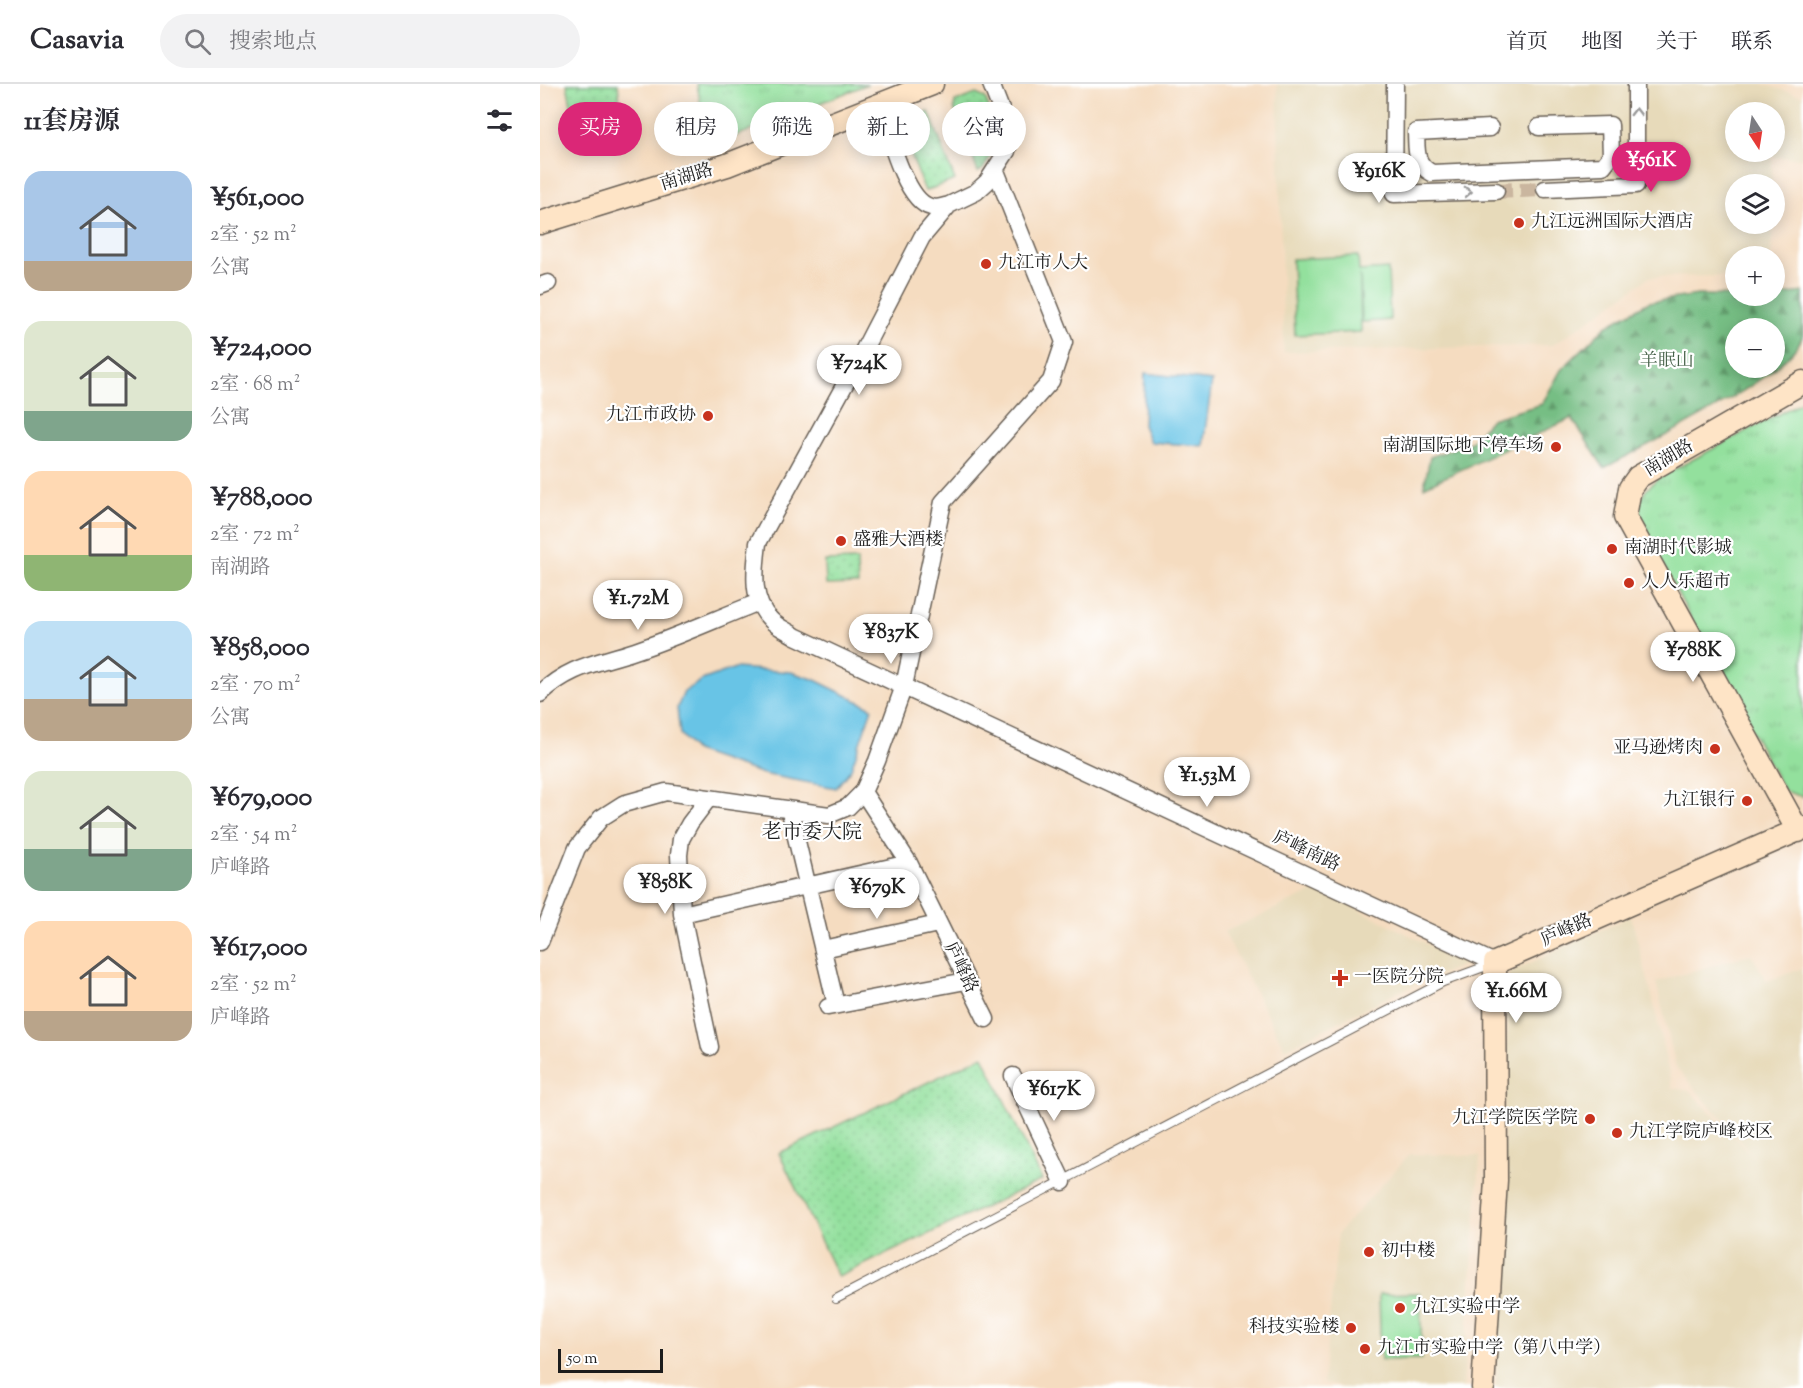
<!DOCTYPE html>
<html lang="zh">
<meta charset="utf-8">
<style>
body{margin:0;font-family:"Sorts Mill Goudy","Noto Serif SC",serif;background:#f2f2f3;color:#2b2b33;height:100vh;display:flex;flex-direction:column;font-size:22px;white-space:nowrap}
*{box-sizing:border-box;margin:0}
p{font-size:20px;color:#7c7c81}
.icon{flex:none;width:33px;height:33px;fill:none;stroke:currentColor;stroke-width:2;stroke-linecap:round;stroke-linejoin:round}
.map{position:relative;flex:1;overflow:hidden}
.sheet{display:flex;flex-direction:column;background:#fff;width:540px}
.sheet>*{flex:none}
.hud{position:absolute;left:18px;top:18px;width:570px;height:54px;display:flex;gap:12px}
.needle{width:39px;rotate:168deg}
.tools{position:absolute;left:1185px;top:18px;display:grid;gap:12px}
.tools a{display:grid;place-items:center;width:60px;height:60px;border-radius:50%;background:#fff;box-shadow:0 3px 15px #0003;font-size:30px}
.scale{position:absolute;left:18px;bottom:15px;width:105px;box-sizing:border-box;padding-left:6px;border:3px solid #1c1c1c;border-top:0;font-size:16px;line-height:21px;white-space:nowrap;color:#1c1c1c;-webkit-text-stroke:4px #fff;paint-order:stroke}
.price{position:absolute;translate:-50% -51px;padding:0 14px;border-radius:21px;background:#fff;color:#222;font-size:20px;line-height:39px;filter:drop-shadow(0 2px 3px #0008)}
.price::after{content:'';position:absolute;left:50%;top:36px;width:18px;height:14px;margin-left:-9px;background:inherit;clip-path:polygon(0 0,100% 0,50% 100%)}
.price.on{background:#db2777;color:#fff}
ul{padding:0;list-style:none}
li{display:flex;align-items:center;gap:18px;height:150px;padding:0 24px}
li span{display:grid;place-items:center;flex:none;width:168px;height:120px;border-radius:18px;color:#555}
li>.icon{margin-inline-start:auto}
span .icon{width:72px;height:72px;fill:#fffc;stroke-width:1}
li b{font-size:26px}
h2{display:flex;justify-content:space-between;align-items:center;height:72px;padding:0 24px;font-size:26px}
.tag{padding:0 21px;border-radius:27px;background:#fff;box-shadow:0 3px 15px #0003;font-size:21px;line-height:54px}
.tag.on{background:#db2777;color:#fff}
header{display:flex;align-items:center;gap:36px;box-sizing:border-box;height:84px;padding:0 30px;background:#fff;border-bottom:2px solid #e1e1e2}
header strong{font-size:28px}
nav{display:flex;gap:33px;margin-inline-start:auto;font-size:21px}
.search{width:420px;height:54px;background:#f2f2f3;display:flex;align-items:center;gap:15px;box-sizing:border-box;padding:0 21px;border-radius:33px;color:#7c7c81;font-size:22px}
main{display:flex;flex:1;min-height:0}
.map>svg:first-child{display:block}
.built{fill:#e7daba;fill-rule:evenodd}
.grass{fill:url(#grass-dots);stroke:#587e5c;stroke-width:1.5}
.forest{fill:url(#forest-firs);stroke:#496d50;stroke-width:1.5;fill-rule:evenodd}
.park{fill:url(#park-tufts);stroke:#587e5c;stroke-width:1.5}
.garden{fill:#93e09d;stroke:#587e5c;stroke-width:1.5}
.water{fill:#68c4e6;stroke:#427081;stroke-width:1.5}
.lines{fill:none;stroke-linecap:round;stroke-linejoin:round}
.street-tunnel{stroke:#cab69f;stroke-width:16;stroke-dasharray:16 8;stroke-linecap:butt}
.lane-casing{stroke:#685f55;stroke-width:10}
.street-casing{stroke:#685f55;stroke-width:19}
.secondary-casing{stroke:#685f55;stroke-width:25}
.lane{stroke:#fff;stroke-width:8}
.street{stroke:#fff;stroke-width:16}
.secondary{stroke:#fee4c6;stroke-width:22}
.oneway{stroke:#999}
.poi-dot{fill:#c8321e;stroke:#fff;stroke-width:2}
.labels{text-anchor:middle;dominant-baseline:central;stroke-width:4.5;stroke-linejoin:round;paint-order:stroke}
.street-label{font-size:18px;fill:#1c1c1c;stroke:#fff}
.poi-label{font-size:18px;fill:#1c1c1c;stroke:#fff;text-anchor:start}
.park-label{font-size:18px;fill:#466149;stroke:#fff}
.neighbourhood-label{font-size:20px;fill:#1c1c1c;stroke:#fff}
</style>
<header>
<strong>Casavia</strong>
<div class="search"><svg class="icon" aria-label="search" viewBox="0 0 24 24"><circle cx="10" cy="10" r="6"/><path d="M15 15l6 6"/></svg>搜索地点</div>
<nav><a>首页</a><a>地图</a><a>关于</a><a>联系</a></nav>
</header>
<main>
<section class="sheet">
<h2>11套房源<svg class="icon" aria-label="filters" viewBox="0 0 24 24"><path d="M4 7h16M4 17h16"/><circle cx="9" cy="7" r="2"/><circle cx="15" cy="17" r="2"/></svg></h2>
<ul>
<li><span style="background:linear-gradient(#a9c7e8 75%,#b9a48a 0)"><svg class="icon" aria-label="home" viewBox="0 0 24 24"><path d="M3 11l9-7 9 7M6 9v11h12V9"/></svg></span><div><b>¥561,000</b><p>2室 · 52 m²</p><p>公寓</p></div></li>
<li><span style="background:linear-gradient(#dfe7d0 75%,#7fa58c 0)"><svg class="icon" aria-label="home" viewBox="0 0 24 24"><path d="M3 11l9-7 9 7M6 9v11h12V9"/></svg></span><div><b>¥724,000</b><p>2室 · 68 m²</p><p>公寓</p></div></li>
<li><span style="background:linear-gradient(#ffd9b3 70%,#8fb573 0)"><svg class="icon" aria-label="home" viewBox="0 0 24 24"><path d="M3 11l9-7 9 7M6 9v11h12V9"/></svg></span><div><b>¥788,000</b><p>2室 · 72 m²</p><p>南湖路</p></div></li>
<li><span style="background:linear-gradient(#bfe0f5 65%,#b9a48a 0)"><svg class="icon" aria-label="home" viewBox="0 0 24 24"><path d="M3 11l9-7 9 7M6 9v11h12V9"/></svg></span><div><b>¥858,000</b><p>2室 · 70 m²</p><p>公寓</p></div></li>
<li><span style="background:linear-gradient(#dfe7d0 65%,#7fa58c 0)"><svg class="icon" aria-label="home" viewBox="0 0 24 24"><path d="M3 11l9-7 9 7M6 9v11h12V9"/></svg></span><div><b>¥679,000</b><p>2室 · 54 m²</p><p>庐峰路</p></div></li>
<li><span style="background:linear-gradient(#ffd9b3 75%,#b9a48a 0)"><svg class="icon" aria-label="home" viewBox="0 0 24 24"><path d="M3 11l9-7 9 7M6 9v11h12V9"/></svg></span><div><b>¥617,000</b><p>2室 · 52 m²</p><p>庐峰路</p></div></li>
</ul>
</section>
<div class="map">
<svg width="1263" height="1304" viewBox="0 0 1263 1304">
<defs>
<pattern id="grass-dots" width="8" height="8" patternUnits="userSpaceOnUse" patternTransform="scale(1.5)"><rect width="8" height="8" fill="#93e09d"/><path d="M2 2h.1M6 6h.1" fill="none" stroke="#7ec087" stroke-width="1.8" stroke-linecap="round"/></pattern>
<pattern id="forest-firs" width="22" height="20" patternUnits="userSpaceOnUse" patternTransform="scale(1.5)"><rect width="22" height="20" fill="#76be84"/><path d="M5 1l3.5 6h-7zM16 11l3.5 6h-7z" fill="#609a6b"/></pattern>
<pattern id="park-tufts" width="24" height="20" patternUnits="userSpaceOnUse" patternTransform="scale(1.5)"><rect width="24" height="20" fill="#93e09d"/><path d="M3 7l-1-3M5 7V3M7 7l1-3M15 17l-1-3M17 17v-4M19 17l1-3" fill="none" stroke="#7ec087"/></pattern>
</defs>
<rect width="100%" height="100%" fill="#fff"/>
<filter id="ink" filterUnits="userSpaceOnUse"><feTurbulence type="fractalNoise" baseFrequency=".0167" numOctaves="2"/><feDisplacementMap in="SourceGraphic" scale="12" xChannelSelector="R" yChannelSelector="G"/><feConvolveMatrix kernelMatrix="1 2 1 2 8 2 1 2 1" color-interpolation-filters="sRGB"/></filter>
<filter id="wash" filterUnits="userSpaceOnUse"><feTurbulence type="fractalNoise" baseFrequency=".008" numOctaves="4" result="noise"/><feDisplacementMap in="SourceGraphic" scale="24" xChannelSelector="R" yChannelSelector="G"/><feGaussianBlur stdDeviation="1.35" result="paint"/><feColorMatrix in="noise" values="0 0 0 0 0 0 0 0 0 0 0 0 0 0 0 0 0 1.4 0 .05"/><feComposite in="paint" operator="in"/></filter>
<g filter="url(#wash)">
<rect width="100%" height="100%" fill="#f5dcc0"/>
<!-- built -->
<path class="built" d="M737,0H1222L1263,12V74L1232,73V100H1196V140H1232L1231,172H1196L1195,192L1110,193L1013,261L744,268ZM1196,28H1234V68H1196Z
M779,805L926,880L858,908L745,965L684,848Z
M1091,832L1112,912L1132,1004L1150,1007L1219,1078L1136,983L1116,898L1211,870L1227,897L1263,884V1304H956L969,889Z
M870,1070L940,1072L923,1304H804L783,1299L798,1149Z"/>
<!-- grass -->
<path class="grass" d="M27,0H78L81,30C71,40 46,54 35,41Z
M436,10L445,14L461,54L443,85L438,88L414,24L415,18Z
M389,28L415,96L385,107L362,47L367,37Z
M317,476L318,500L286,501L285,477Z
M443,972L502,1096L298,1193L239,1069Z"/>
<!-- forest -->
<path class="forest" d="M1263,208C1263,221 1263,237 1263,250C1255,290 1103,363 1064,384L1032,334L884,403L890,373L931,358L951,335L1002,320L1021,286L1066,242L1109,218L1158,211L1234,212ZM1196,244H1234V284H1196Z"/>
<!-- park -->
<path class="park" d="M157,0H328L168,63Z
M1263,317V713L1244,707L1096,432C1099,413 1105,405 1120,393Z"/>
<!-- garden -->
<path class="garden" d="M818,172L819,187L848,185L850,236L822,238L820,191L821,248L755,251L752,175Z
M880,1209L882,1275L841,1276L839,1210Z"/>
<!-- water -->
<path class="water" d="M605,289L672,297L663,362L610,358L603,341Z
M195,584L251,588L273,595L332,624L311,685L296,704L223,690L155,667L140,650L137,624L144,608L162,596Z"/>
</g>
<g filter="url(#ink)">
<g class="lines">
<!-- street-tunnel -->
<path class="street-tunnel" d="M956,107L1005,105"/>
<!-- lane casing -->
<g class="lane-casing">
<path id="lane" d="M296,1215L903,898L952,880"/>
</g>
<!-- street casing -->
<g class="street-casing">
<path id="street" d="M451,0L467,41L470,55L467,67L447,98L436,108L409,121L382,153L321,271L218,459C215,485 210,516 231,536C237,543 248,547 255,552L955,879
M855,0L854,110L956,107
M339,21C347,44 365,118 391,123C396,125 404,122 409,121
M950,44L876,48C877,66 874,80 892,89L1063,82L1071,72L1070,41L999,43
M1005,105L1096,101V0
M0,202L8,199
M0,610C31,581 56,580 95,567C137,553 178,534 219,518
M323,708L369,779L446,935
M169,714L150,739L141,755L139,771L142,830L170,963
M250,728L296,921
M142,830L369,779
M0,858L37,764L61,734L83,720L126,708L289,731L308,723L323,708L337,677L364,602L403,418L511,297L524,258L456,87
M283,865L398,840
M288,923L426,897
M473,992L523,1098"/>
</g>
<!-- secondary casing -->
<g class="secondary-casing">
<path id="secondary" d="M0,139L187,81L392,0
M1258,747L1085,433L1090,404L1098,393L1263,298
M943,1304L956,1096L955,879L1263,744"/>
</g>
<!-- lane -->
<use href="#lane" class="lane"/>
<!-- street -->
<use href="#street" class="street"/>
<!-- secondary -->
<use href="#secondary" class="secondary"/>
</g>
<!-- one-way arrows -->
<defs><path id="oneway-chevron" d="M-2-3.5L2.5 0L-2 3.5" fill="none" stroke-width="1.6" stroke-linecap="round" stroke-linejoin="round" transform="scale(1.5)"/></defs>
<g class="oneway">
<use href="#oneway-chevron" transform="translate(1096 28) rotate(-90)"/>
<use href="#oneway-chevron" transform="translate(928 108) rotate(-2)"/>
</g>
</g>
<!-- markers -->
<g class="poi-dot">
<circle cx="979" cy="139" r="6"/>
<circle cx="446" cy="180" r="6"/>
<circle cx="168" cy="332" r="6"/>
<circle cx="1016" cy="363" r="6"/>
<circle cx="301" cy="457" r="6"/>
<circle cx="1072" cy="465" r="6"/>
<circle cx="1089" cy="499" r="6"/>
<circle cx="1175" cy="665" r="6"/>
<circle cx="1207" cy="717" r="6"/>
<path d="M797 885h6v6h6v6h-6v6h-6v-6h-6v-6h6z"/>
<circle cx="1050" cy="1035" r="6"/>
<circle cx="1077" cy="1049" r="6"/>
<circle cx="829" cy="1168" r="6"/>
<circle cx="860" cy="1224" r="6"/>
<circle cx="811" cy="1244" r="6"/>
<circle cx="825" cy="1265" r="6"/>
</g>
<g class="labels">
<!-- street labels -->
<g class="street-label">
<text transform="translate(147 94) rotate(-17)">南湖路</text>
<text transform="translate(1129 375) rotate(-31)">南湖路</text>
<text transform="translate(766 768) rotate(25)">庐峰南路</text>
<text transform="translate(1027 847) rotate(-24)">庐峰路</text>
<text transform="translate(420 884) rotate(64)">庐峰路</text>
</g>
<!-- poi labels -->
<g class="poi-label">
<text x="991" y="139">九江远洲国际大酒店</text>
<text x="458" y="180">九江市人大</text>
<text x="156" y="332" text-anchor="end">九江市政协</text>
<text x="1004" y="363" text-anchor="end">南湖国际地下停车场</text>
<text x="313" y="457">盛雅大酒楼</text>
<text x="1084" y="465">南湖时代影城</text>
<text x="1101" y="499">人人乐超市</text>
<text x="1163" y="665" text-anchor="end">亚马逊烤肉</text>
<text x="1195" y="717" text-anchor="end">九江银行</text>
<text x="814" y="894">一医院分院</text>
<text x="1038" y="1035" text-anchor="end">九江学院医学院</text>
<text x="1089" y="1049">九江学院庐峰校区</text>
<text x="841" y="1168">初中楼</text>
<text x="872" y="1224">九江实验中学</text>
<text x="799" y="1244" text-anchor="end">科技实验楼</text>
<text x="837" y="1265">九江市实验中学（第八中学）</text>
</g>
<!-- park labels -->
<g class="park-label">
<text x="1127" y="278">羊眠山</text>
</g>
<!-- neighbourhood labels -->
<g class="neighbourhood-label">
<text x="272" y="749">老市委大院</text>
</g>
</g>
</svg>
<div class="tools">
<a><svg class="needle" viewBox="-14 -14 28 28"><path d="M0-13l5 13h-10z" fill="#e53935"/><path d="M0 13l5-13h-10z" fill="#7c7c81"/></svg></a>
<a><svg class="icon" aria-label="layers" viewBox="0 0 24 24"><path d="M12 4l9 5-9 5-9-5zM3 14l9 5 9-5"/></svg></a>
<a>+</a>
<a>−</a>
</div>
<div class="scale">50 m</div>
<b class="price on" style="left:1111px;top:109px">¥561K</b>
<b class="price" style="left:839px;top:120px">¥916K</b>
<b class="price" style="left:319px;top:312px">¥724K</b>
<b class="price" style="left:98px;top:547px">¥1.72M</b>
<b class="price" style="left:351px;top:581px">¥837K</b>
<b class="price" style="left:1153px;top:599px">¥788K</b>
<b class="price" style="left:667px;top:724px">¥1.53M</b>
<b class="price" style="left:125px;top:831px">¥858K</b>
<b class="price" style="left:337px;top:836px">¥679K</b>
<b class="price" style="left:976px;top:940px">¥1.66M</b>
<b class="price" style="left:514px;top:1038px">¥617K</b>
<div class="hud">
<a class="tag on">买房</a>
<a class="tag">租房</a>
<a class="tag">筛选</a>
<a class="tag">新上</a>
<a class="tag">公寓</a>
</div>
</div>
</main>
